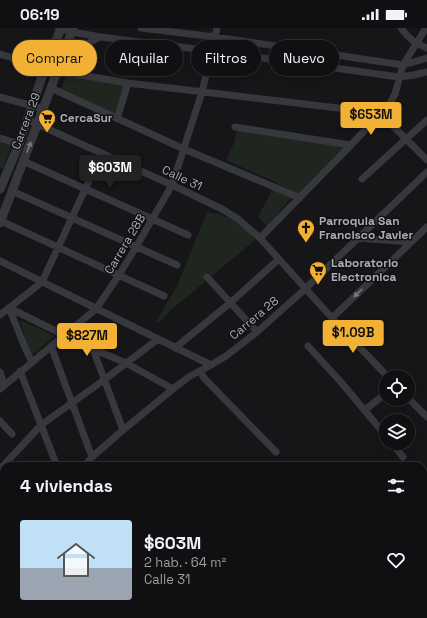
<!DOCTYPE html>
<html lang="es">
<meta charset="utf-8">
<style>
body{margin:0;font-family:"Space Grotesk",sans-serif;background:#19191b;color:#f1f3f6;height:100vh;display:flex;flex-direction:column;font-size:15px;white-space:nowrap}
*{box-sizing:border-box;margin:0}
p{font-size:13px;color:#9c9d9f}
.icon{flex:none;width:22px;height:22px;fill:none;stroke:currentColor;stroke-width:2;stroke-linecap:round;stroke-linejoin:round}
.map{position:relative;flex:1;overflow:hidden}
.details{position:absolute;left:0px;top:434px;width:427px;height:156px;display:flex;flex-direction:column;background:#101012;border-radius:12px 12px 0 0;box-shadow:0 2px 10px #0003,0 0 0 1px #303032}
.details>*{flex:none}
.hud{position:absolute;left:12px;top:12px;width:403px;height:36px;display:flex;gap:8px}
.buttons{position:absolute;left:379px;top:342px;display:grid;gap:8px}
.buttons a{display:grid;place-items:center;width:36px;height:36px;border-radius:50%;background:#101012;box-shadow:0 2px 10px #0003,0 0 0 1px #303032;font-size:20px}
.price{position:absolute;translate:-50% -34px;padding:0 9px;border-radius:4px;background:#f2b134;color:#111;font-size:13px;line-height:26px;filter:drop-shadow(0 1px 2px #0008)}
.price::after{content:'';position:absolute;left:50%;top:24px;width:12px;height:9px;margin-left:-6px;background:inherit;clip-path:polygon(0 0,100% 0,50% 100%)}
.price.on{background:#222;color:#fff}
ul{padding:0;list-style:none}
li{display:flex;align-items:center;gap:12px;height:100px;padding:0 20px}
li+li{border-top:1px solid #303032}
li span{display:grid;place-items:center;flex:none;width:112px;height:80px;border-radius:4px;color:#555}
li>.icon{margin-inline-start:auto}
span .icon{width:48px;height:48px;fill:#fffc;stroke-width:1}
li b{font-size:17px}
h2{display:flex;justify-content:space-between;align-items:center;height:48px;padding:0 20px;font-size:17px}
.tag{padding:0 14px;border-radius:18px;background:#101012;box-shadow:0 2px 10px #0003,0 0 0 1px #303032;font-size:14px;line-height:36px}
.tag.on{background:#f2b134;color:#111}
.status{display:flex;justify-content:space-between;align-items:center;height:28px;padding:0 20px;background:#101012;direction:ltr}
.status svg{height:11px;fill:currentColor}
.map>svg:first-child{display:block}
.green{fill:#1e261f}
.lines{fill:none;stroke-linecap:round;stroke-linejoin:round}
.minor{stroke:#37383d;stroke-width:7}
.tertiary{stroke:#37383d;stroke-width:9}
.oneway{fill:#757881}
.labels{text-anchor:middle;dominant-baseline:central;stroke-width:3;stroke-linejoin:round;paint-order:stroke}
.poi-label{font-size:12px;font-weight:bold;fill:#a8adb8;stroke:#111113;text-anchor:start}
.street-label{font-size:12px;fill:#a8adb8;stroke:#111113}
</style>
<div class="status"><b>06:19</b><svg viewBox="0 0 49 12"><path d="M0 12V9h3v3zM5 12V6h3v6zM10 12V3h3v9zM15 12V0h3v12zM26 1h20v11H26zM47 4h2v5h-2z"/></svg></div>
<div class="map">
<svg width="427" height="590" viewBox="0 0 427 590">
<rect width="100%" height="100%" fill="#161618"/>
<!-- green -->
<path class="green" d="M66,48L125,57L115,87L61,61Z
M238,102L344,119L341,124L299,167L273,153L226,132L234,115L236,105Z
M0,113L12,116L3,141L0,139Z
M273,160L293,168L267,198L258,189Z
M207,184C231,188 239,194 255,212L170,283L158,295L157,292L177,258Z
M20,292L55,308L30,328Z
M347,586H420V590H344Z"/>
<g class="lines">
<!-- minor -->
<path class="minor" d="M59,0L72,4L100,9L212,23L399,49L414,47L427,44
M141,0L215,9L403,37L427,30
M401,0C409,11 415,15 427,20
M0,26L45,40
M63,28L100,9
M58,43L128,55L380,85L427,132
M51,60L184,121L300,170
M0,69L44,81
M117,91L128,55
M28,92L172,157L222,181L238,191L260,210L332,290L388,349
M235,99L351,117
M0,110L19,116
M23,133L188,207
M362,151L427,92
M12,163L177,237
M1,193L164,268
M260,210L351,117L390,75L395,66L403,37L426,0
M357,210L411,214
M0,233L211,337
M207,249L257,304
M9,280L93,321L126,335L173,361
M9,280L26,322L32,334
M0,287L42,254L102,125
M332,290L427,199
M51,318L92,429
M308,318L340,353L386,408
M175,320L230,275L279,231
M93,321L123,402
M20,343L57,438
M200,343L204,350L276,424
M0,344L4,357
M0,361L96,281L119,247L136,219L172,157L202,64L217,0
M408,370L427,389
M365,382L386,365
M0,393L12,406
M392,415L403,429
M84,438L92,429L123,402L173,361L190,348L211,337L226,328L257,304L305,261L427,144
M0,446L2,439L41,397L104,352L158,311
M0,472L4,473
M423,477L427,473
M0,506L4,507
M427,519L426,555L427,572
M0,542L4,543
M0,583H4
M17,586L35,590
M333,590L336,586"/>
<!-- tertiary -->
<path class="tertiary" d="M0,161L19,116L45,40L61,0
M0,195L63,28L73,0"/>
</g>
<!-- one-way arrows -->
<defs><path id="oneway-solid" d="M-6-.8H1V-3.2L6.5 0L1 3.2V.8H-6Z"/></defs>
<g class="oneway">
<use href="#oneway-solid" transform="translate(29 119) rotate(-69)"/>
<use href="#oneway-solid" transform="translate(358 265) rotate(136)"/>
</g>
<!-- icons -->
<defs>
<g id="supermarket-pin" transform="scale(0.9)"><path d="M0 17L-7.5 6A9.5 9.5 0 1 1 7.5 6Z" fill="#f2b134" stroke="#111113"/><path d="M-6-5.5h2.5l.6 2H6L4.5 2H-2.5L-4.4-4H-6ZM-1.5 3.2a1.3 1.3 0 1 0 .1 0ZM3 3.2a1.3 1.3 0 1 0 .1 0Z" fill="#111"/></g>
<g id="church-pin" transform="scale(0.9)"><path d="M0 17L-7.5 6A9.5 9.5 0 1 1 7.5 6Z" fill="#f2b134" stroke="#111113"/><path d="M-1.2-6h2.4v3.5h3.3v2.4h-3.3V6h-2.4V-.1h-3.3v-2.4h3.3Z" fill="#111"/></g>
</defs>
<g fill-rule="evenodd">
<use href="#supermarket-pin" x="47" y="90"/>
<use href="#church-pin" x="306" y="200"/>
<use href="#supermarket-pin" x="318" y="242"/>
</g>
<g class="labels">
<!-- poi labels -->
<g class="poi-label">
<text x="60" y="90">CercaSur</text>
<text x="319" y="193">Parroquia San<tspan x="319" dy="14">Francisco Javier</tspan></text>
<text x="331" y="235">Laboratorio<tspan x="331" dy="14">Electronica</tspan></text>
</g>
<!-- street labels -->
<g class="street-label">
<text transform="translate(26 93) rotate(-69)">Carrera 29</text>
<text transform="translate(182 150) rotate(25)">Calle 31</text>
<text transform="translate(125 216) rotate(-59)">Carrera 28B</text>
<text transform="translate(254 290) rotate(-40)">Carrera 28</text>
</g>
</g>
</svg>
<div class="buttons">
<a><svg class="icon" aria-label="locate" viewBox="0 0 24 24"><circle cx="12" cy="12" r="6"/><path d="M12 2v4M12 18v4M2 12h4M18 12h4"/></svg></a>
<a><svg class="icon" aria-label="layers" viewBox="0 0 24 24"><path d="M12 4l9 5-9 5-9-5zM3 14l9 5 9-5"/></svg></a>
</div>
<b class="price" style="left:371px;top:108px">$653M</b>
<b class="price on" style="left:110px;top:161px">$603M</b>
<b class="price" style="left:353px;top:326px">$1.09B</b>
<b class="price" style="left:87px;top:329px">$827M</b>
<div class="hud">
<a class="tag on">Comprar</a>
<a class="tag">Alquilar</a>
<a class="tag">Filtros</a>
<a class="tag">Nuevo</a>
</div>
<section class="details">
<h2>4 viviendas<svg class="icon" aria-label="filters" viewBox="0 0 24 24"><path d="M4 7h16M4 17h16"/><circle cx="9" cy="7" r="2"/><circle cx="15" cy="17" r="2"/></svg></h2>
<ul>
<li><span style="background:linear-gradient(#bfe0f5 60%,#9aa5b1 0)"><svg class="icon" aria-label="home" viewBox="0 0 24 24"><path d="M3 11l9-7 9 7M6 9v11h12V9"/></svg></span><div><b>$603M</b><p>2 hab. · 64 m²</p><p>Calle 31</p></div><svg class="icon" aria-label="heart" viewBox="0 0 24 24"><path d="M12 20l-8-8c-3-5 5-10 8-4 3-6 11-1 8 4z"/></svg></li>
</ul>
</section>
</div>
